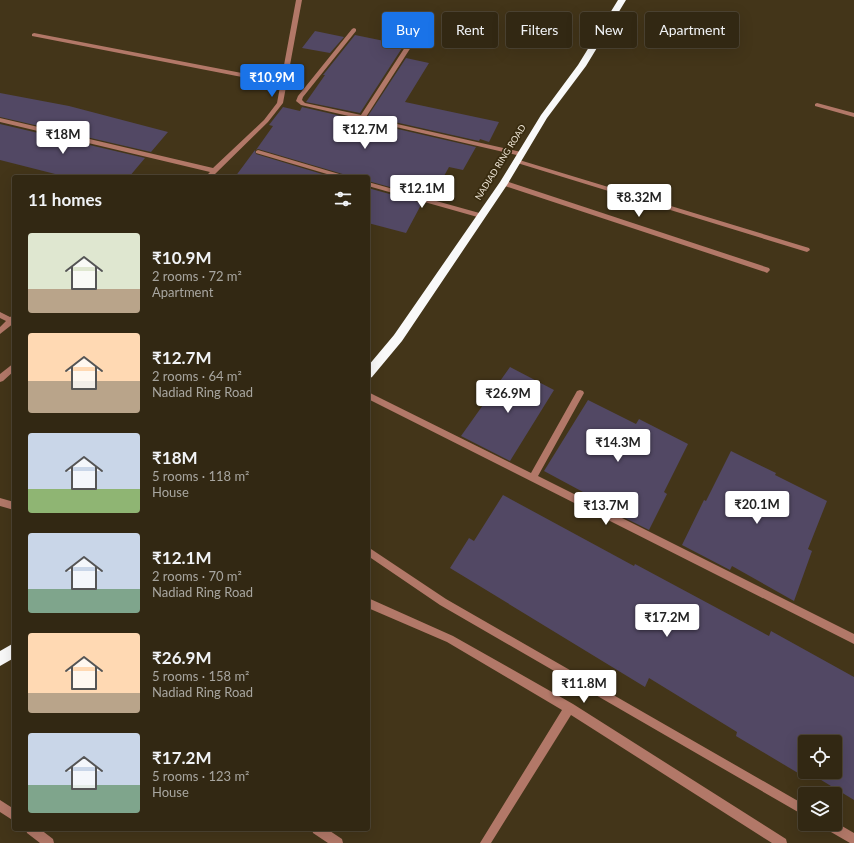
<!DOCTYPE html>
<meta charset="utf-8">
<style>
body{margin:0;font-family:Lato,sans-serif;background:#3a301c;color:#f1f3f6;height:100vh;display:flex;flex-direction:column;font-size:15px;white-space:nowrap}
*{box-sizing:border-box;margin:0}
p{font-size:13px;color:#a8a6a0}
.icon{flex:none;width:22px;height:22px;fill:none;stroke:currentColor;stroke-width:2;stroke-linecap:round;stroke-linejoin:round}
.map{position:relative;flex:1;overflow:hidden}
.details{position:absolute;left:12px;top:175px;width:358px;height:656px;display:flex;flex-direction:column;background:#322813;border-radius:4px;box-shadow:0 4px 16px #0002,0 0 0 1px #4d4433}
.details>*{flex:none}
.guide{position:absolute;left:382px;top:12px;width:380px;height:36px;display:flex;gap:8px}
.controls{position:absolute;left:798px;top:735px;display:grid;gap:8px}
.controls a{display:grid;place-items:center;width:44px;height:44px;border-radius:4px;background:#322813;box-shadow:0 4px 16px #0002,0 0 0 1px #4d4433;font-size:20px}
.price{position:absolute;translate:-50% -34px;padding:0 9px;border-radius:4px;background:#fff;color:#222;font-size:13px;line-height:26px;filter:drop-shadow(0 1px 2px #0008)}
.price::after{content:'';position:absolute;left:50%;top:24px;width:12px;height:9px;margin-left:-6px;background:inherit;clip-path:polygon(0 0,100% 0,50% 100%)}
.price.on{background:#1a73e8;color:#fff}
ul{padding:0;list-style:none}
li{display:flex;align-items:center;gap:12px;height:100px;padding:0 16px}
li span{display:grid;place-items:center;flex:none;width:112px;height:80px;border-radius:4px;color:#555}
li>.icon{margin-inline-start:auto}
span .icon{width:48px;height:48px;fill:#fffc;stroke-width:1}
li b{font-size:17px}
h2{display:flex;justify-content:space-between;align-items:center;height:48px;padding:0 16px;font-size:17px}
.pill{padding:0 14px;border-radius:4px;background:#322813;box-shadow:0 4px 16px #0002,0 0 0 1px #4d4433;font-size:14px;line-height:36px}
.pill.on{background:#1a73e8;color:#fff}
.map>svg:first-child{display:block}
.building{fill:#524864}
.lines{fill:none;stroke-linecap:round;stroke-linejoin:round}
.lane{fill:#b27868;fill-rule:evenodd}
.street{fill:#b27868;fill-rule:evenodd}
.highway{fill:#f9f9f9;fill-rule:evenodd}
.labels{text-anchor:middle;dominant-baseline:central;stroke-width:3.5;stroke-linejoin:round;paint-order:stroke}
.far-street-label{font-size:9px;fill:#eee5d5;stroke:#382b0f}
</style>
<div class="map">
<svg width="854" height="843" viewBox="0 0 854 843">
<rect width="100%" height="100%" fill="#433519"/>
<!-- building -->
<path class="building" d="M315,31L344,37L330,53L302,48Z
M355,35L404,45L360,113L306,102L325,75H323Z
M406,58L429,63L405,102L499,122L489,142L480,139L479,141L368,116Z
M0,93L69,106L168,132L151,152L0,117Z
M283,107L300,111L302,107L476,147L463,170L449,167L434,194L428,192L426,197L368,181V177H348L346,175L258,149L256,150L273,126L269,125Z
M0,124L145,158L129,177H67L0,160Z
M255,150L256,154L332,177H235Z
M368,188L422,203L406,233L368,223Z
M510,367L554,390L510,461L461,436Z
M588,400L636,424L639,419L688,444L664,492L667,494L649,530L595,503L596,499L544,471Z
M731,451L776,473L775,475L827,501L808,549L812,551L794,601L732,566L730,570L682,545L704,500L706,501Z
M503,495L634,566L635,564L769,636L771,631L854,677V800L808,772H835V742H805V770L803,776L736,736L737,732L649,678L645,687L450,568L469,538L474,541Z"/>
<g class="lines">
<!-- lane -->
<path class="lane" d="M34,33L283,81L286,83L283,85L32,36V34Z
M817,103L854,113V117L815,106V104Z
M0,312L10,317L14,315V323L0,334V327L6,321L0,318Z"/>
<!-- street -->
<path class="street" d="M296,0H302L283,103L268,122L212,177H205L210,172L0,122V118L213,168L264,120L277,103Z
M354,28L356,29V31L303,97L302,100L305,103L361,115L409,41L412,39L415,41L366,117L521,152L524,154L523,155L521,156L301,105L296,101L298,96L352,29Z
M258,150L346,176L347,177H337L256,153V151Z
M516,159L809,248L810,250L807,252L514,162L513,161Z
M502,181H506L769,268L770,270L767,273L765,272L502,185Z
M368,182L483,214L484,216L481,218L368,186Z
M14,363V371L3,381L0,382V374Z
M580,390L583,391L584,393L538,476L854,634V644L368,399V392L531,473L577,391Z
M0,498L14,502V510L0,506Z
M368,547L446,599L805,805V816L440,605L368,556Z
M368,598L453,636L508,667L573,704L786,839L787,843H772L571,715L491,843H480L562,710L447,642L368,608Z
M0,800L14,809V821L0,812Z
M835,822L854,833V843H850L824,828L823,824H835Z
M26,829H40L53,839L54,843H40L27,833Z
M312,829H327L342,839L343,843H328L313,833Z"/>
<!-- highway -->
<path class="highway" d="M618,0H626L586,66L547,118L507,185L402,341L372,377L368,379V366L394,335L500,182L541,115L578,65Z
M14,643V658L0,666V651Z"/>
</g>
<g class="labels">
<!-- far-street labels -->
<g class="far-street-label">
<text transform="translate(500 162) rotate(-58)">NADIAD RING ROAD</text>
</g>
</g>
</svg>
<div class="controls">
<a><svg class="icon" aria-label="locate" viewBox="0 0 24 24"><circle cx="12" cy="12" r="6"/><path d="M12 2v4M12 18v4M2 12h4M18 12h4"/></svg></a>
<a><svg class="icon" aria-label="layers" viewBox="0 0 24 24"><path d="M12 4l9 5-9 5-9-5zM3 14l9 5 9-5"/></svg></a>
</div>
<b class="price on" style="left:272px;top:98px">₹10.9M</b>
<b class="price" style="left:365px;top:150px">₹12.7M</b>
<b class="price" style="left:63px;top:155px">₹18M</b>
<b class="price" style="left:422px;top:209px">₹12.1M</b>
<b class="price" style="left:639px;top:218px">₹8.32M</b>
<b class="price" style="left:508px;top:414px">₹26.9M</b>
<b class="price" style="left:618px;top:463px">₹14.3M</b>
<b class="price" style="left:757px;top:525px">₹20.1M</b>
<b class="price" style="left:606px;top:526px">₹13.7M</b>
<b class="price" style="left:667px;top:638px">₹17.2M</b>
<b class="price" style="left:584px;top:704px">₹11.8M</b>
<div class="guide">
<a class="pill on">Buy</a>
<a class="pill">Rent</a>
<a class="pill">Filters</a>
<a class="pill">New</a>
<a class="pill">Apartment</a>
</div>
<section class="details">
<h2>11 homes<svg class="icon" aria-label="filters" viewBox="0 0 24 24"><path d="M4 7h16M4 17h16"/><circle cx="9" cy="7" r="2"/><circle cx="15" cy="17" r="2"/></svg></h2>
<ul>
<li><span style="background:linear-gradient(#dfe7d0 70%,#b9a48a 0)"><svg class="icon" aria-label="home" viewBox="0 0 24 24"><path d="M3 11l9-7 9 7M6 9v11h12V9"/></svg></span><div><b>₹10.9M</b><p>2 rooms · 72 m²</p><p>Apartment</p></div></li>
<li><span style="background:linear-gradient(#ffd9b3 60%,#b9a48a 0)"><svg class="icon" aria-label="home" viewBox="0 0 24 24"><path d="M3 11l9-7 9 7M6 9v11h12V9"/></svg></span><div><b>₹12.7M</b><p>2 rooms · 64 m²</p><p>Nadiad Ring Road</p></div></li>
<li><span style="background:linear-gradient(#c9d6e8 70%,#8fb573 0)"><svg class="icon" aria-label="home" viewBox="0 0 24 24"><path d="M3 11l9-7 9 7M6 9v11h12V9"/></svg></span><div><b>₹18M</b><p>5 rooms · 118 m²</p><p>House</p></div></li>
<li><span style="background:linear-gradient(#c9d6e8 70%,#7fa58c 0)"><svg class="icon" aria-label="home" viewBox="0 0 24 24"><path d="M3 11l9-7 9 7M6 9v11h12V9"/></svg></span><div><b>₹12.1M</b><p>2 rooms · 70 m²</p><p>Nadiad Ring Road</p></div></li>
<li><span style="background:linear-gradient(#ffd9b3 75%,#b9a48a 0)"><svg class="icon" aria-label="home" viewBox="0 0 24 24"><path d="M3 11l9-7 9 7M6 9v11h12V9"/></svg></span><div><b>₹26.9M</b><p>5 rooms · 158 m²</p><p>Nadiad Ring Road</p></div></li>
<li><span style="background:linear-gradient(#c9d6e8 65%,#7fa58c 0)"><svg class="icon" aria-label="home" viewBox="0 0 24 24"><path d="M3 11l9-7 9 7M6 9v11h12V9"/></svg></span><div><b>₹17.2M</b><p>5 rooms · 123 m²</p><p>House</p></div></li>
</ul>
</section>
</div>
